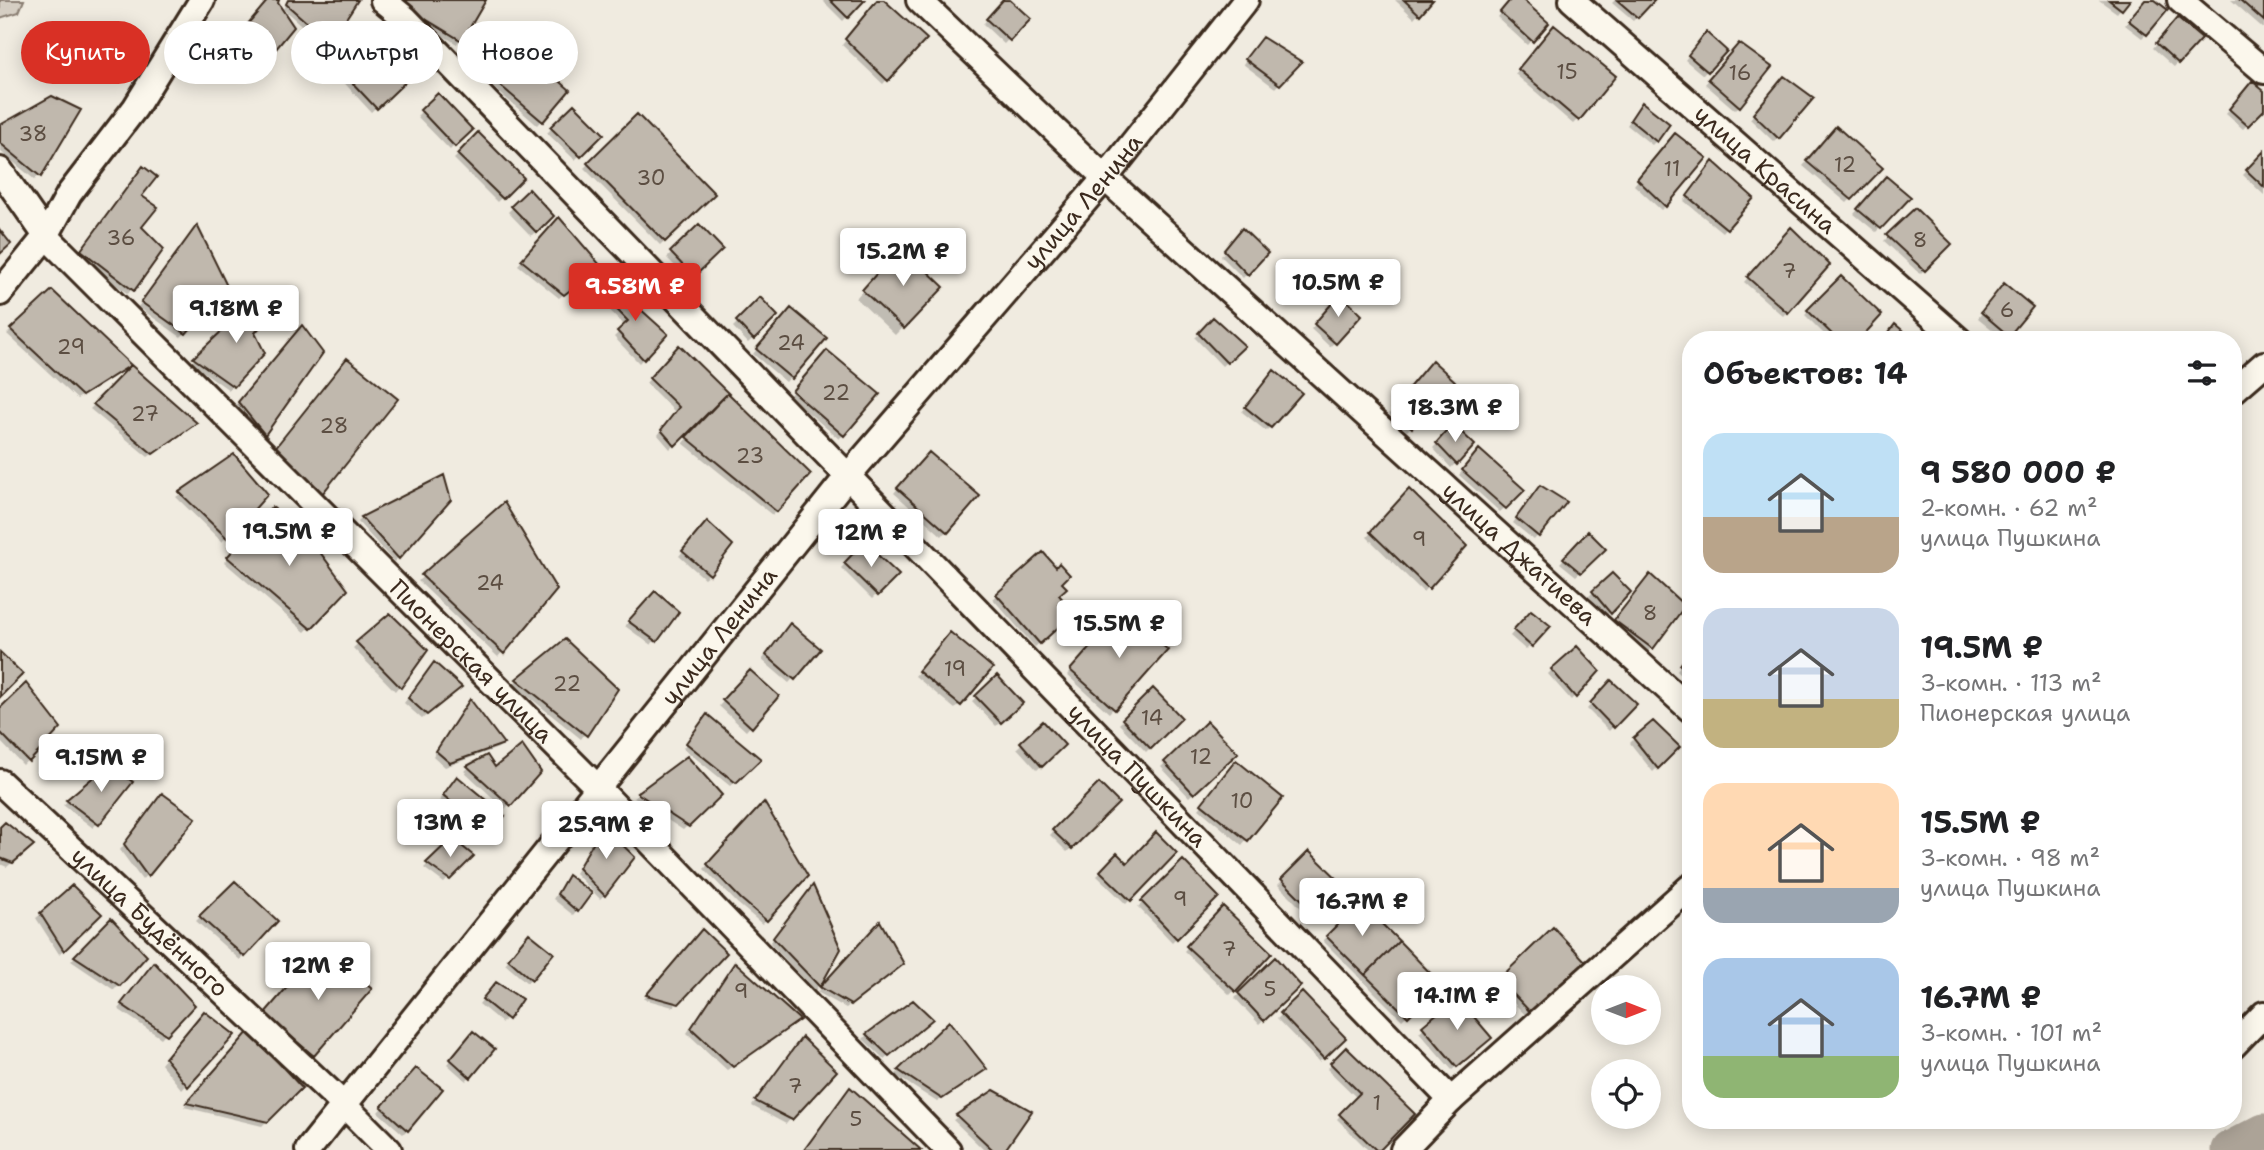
<!DOCTYPE html>
<html lang="ru">
<meta charset="utf-8">
<style>
body{margin:0;font-family:"Shantell Sans",sans-serif;background:#f6f6f6;color:#202124;height:100vh;display:flex;flex-direction:column;font-size:26px;white-space:nowrap}
*{box-sizing:border-box;margin:0}
p{font-size:23px;color:#757577}
.icon{flex:none;width:38px;height:38px;fill:none;stroke:currentColor;stroke-width:2;stroke-linecap:round;stroke-linejoin:round}
.map{position:relative;flex:1;overflow:hidden}
.side{position:absolute;left:1682px;top:331px;width:560px;height:798px;display:flex;flex-direction:column;background:#fff;border-radius:28px;box-shadow:0 4px 18px #0003}
.side>*{flex:none}
.hud{position:absolute;left:21px;top:21px;width:665px;height:63px;display:flex;gap:14px}
.needle{width:46px;rotate:90deg}
.tools{position:absolute;left:1591px;top:975px;display:grid;gap:14px}
.tools a{display:grid;place-items:center;width:70px;height:70px;border-radius:50%;background:#fff;box-shadow:0 4px 18px #0003;font-size:35px}
.price{position:absolute;translate:-50% -60px;padding:0 16px;border-radius:7px;background:#fff;color:#222;font-size:23px;line-height:46px;filter:drop-shadow(0 2px 4px #0008)}
.price::after{content:'';position:absolute;left:50%;top:42px;width:21px;height:16px;margin-left:-10px;background:inherit;clip-path:polygon(0 0,100% 0,50% 100%)}
.price.on{background:#d93025;color:#fff}
ul{padding:0;list-style:none}
li{display:flex;align-items:center;gap:21px;height:175px;padding:0 21px}
li span{display:grid;place-items:center;flex:none;width:196px;height:140px;border-radius:21px;color:#555}
li>.icon{margin-inline-start:auto}
span .icon{width:84px;height:84px;fill:#fffc;stroke-width:1}
li b{font-size:30px}
h2{display:flex;justify-content:space-between;align-items:center;height:84px;padding:0 21px;font-size:30px}
.tag{padding:0 24px;border-radius:32px;background:#fff;box-shadow:0 4px 18px #0003;font-size:24px;line-height:63px}
.tag.on{background:#d93025;color:#fff}
.map>svg:first-child{display:block}
.green{fill:#d5cec3;stroke:#887c70;stroke-width:2}
.shadow{fill:#0003}
.lines{fill:none;stroke-linecap:round;stroke-linejoin:round}
.river{stroke:#aca397;stroke-width:37}
.building{fill:#c0b8ad;stroke:#3b2a1e;stroke-width:2}
.minor-casing{stroke:#3b2a1e;stroke-width:30}
.minor{stroke:#fbf7ec;stroke-width:24}
.labels{text-anchor:middle;dominant-baseline:central;stroke-width:7;stroke-linejoin:round;paint-order:stroke}
.number-label{font-size:21px;fill:#5c4e42}
.street-label{font-size:24px;fill:#3b2a1e;stroke:#fbf7ec}
</style>
<div class="map">
<svg width="2264" height="1150" viewBox="0 0 2264 1150">
<rect width="100%" height="100%" fill="#f0ebe0"/>
<filter id="ink" filterUnits="userSpaceOnUse"><feTurbulence type="fractalNoise" baseFrequency=".0143" numOctaves="2"/><feDisplacementMap in="SourceGraphic" scale="14" xChannelSelector="R" yChannelSelector="G"/><feConvolveMatrix kernelMatrix="1 2 1 2 8 2 1 2 1" color-interpolation-filters="sRGB"/></filter>
<g filter="url(#ink)">
<!-- green -->
<path class="green" d="M0,0H24L19,12L0,18Z"/>
<!-- shadow -->
<path class="shadow" d="M271,0H277L252,76L247,80L221,57Z
M288,0H356L325,46L283,9Z
M484,0L457,44L396,8Z
M822,0H863L843,21Z
M879,0L924,39L883,84L842,45Z
M1006,0L1028,19L1004,44L983,24Z
M1395,0H1430L1414,18Z
M1511,0H1521L1547,23L1527,45L1497,17Z
M1615,0H1652L1633,21L1612,3Z
M2099,0H2128L2117,13Z
M2146,0H2152L2146,34L2142,38L2125,25Z
M2231,0H2264V29Z
M368,24L416,69L371,112L327,64Z
M2173,25L2199,39L2174,67L2153,48Z
M1550,31L1577,120L1573,124L1515,74Z
M535,36L542,68L568,90L537,125L492,86Z
M1702,39L1725,51L1703,75L1685,60Z
M1258,43L1299,62L1275,88L1243,64Z
M1735,50L1739,106L1735,110L1705,84Z
M1780,82L1778,138L1774,142L1750,119Z
M2248,87L2264,93V108L2243,129L2226,114Z
M438,95L470,130L450,150L417,116Z
M574,106L601,134L575,160L547,133Z
M1638,109L1656,141L1652,145L1627,125Z
M78,110L35,180L0,151V127Z
M637,116L712,194L660,245L584,168Z
M1832,133L1881,168L1847,203L1803,166Z
M478,135L521,178L497,202L454,159Z
M1671,139L1665,206L1661,210L1634,185Z
M2264,153V195L2243,175Z
M1709,168L1726,227L1722,232L1684,201Z
M139,172L140,227L161,249L128,294L78,255Z
M1887,178L1909,197L1876,232L1854,214Z
M529,192L552,216L531,236L508,212Z
M1915,210L1950,244L1920,274L1884,241Z
M559,219L594,270L559,298L518,265Z
M699,226L721,249L689,280L667,258Z
M1791,230L1787,312L1783,316L1744,282Z
M192,231L185,333L181,337L138,307Z
M1238,234L1266,253L1243,278L1221,256Z
M894,255L941,287L895,335L856,298Z
M1841,279L1857,340H1830L1805,315Z
M607,281L666,334L639,363L614,337L625,326L597,297Z
M2000,290L2031,307L2004,339L1978,318Z
M52,292L129,365L77,399L7,334Z
M1340,297L1360,315L1330,347L1311,329Z
M258,299L252,333L263,352L229,390L191,363Z
M760,300L776,316L748,343L733,327Z
M787,314L824,338L786,382L753,354Z
M1214,319L1243,346L1222,366L1195,338Z
M298,332L321,353L260,438L234,407Z
M679,347L809,474L772,515L683,443L699,423L697,422L670,449L658,435L675,412L646,383Z
M823,356L843,435L839,439L789,396Z
M1428,367L1453,382L1407,431L1389,414Z
M131,368L191,427L148,457L90,409Z
M1270,377V427L1266,431L1242,412Z
M1453,427L1473,446L1451,468L1433,448Z
M233,456L265,494L222,542L176,497Z
M1475,456L1523,490L1500,512L1459,475Z
M924,458L977,496L942,536L894,493Z
M1536,491L1565,502L1534,540L1513,523Z
M1409,492L1465,546L1423,592L1367,537Z
M449,499L394,562L358,522L362,518Z
M503,505L555,590L498,657L418,581Z
M272,509L346,590L305,632L224,562Z
M703,528L709,574L704,578L679,556Z
M1588,534L1604,549L1576,576L1560,563Z
M864,544L896,575L872,599L841,568Z
M1043,555L1060,583L1057,596L1072,613L1035,647L993,599Z
M1612,575L1629,592L1606,616L1589,596Z
M1646,580L1683,606L1647,653L1612,625Z
M655,594V640L651,645L625,626Z
M1123,612L1165,650L1109,713L1067,675Z
M1531,612L1549,626L1526,650L1510,636Z
M390,615L426,651L395,691L353,648Z
M785,629L819,649L789,683L762,660Z
M946,638L990,668L955,709L915,676Z
M565,641L616,689L581,739L513,684Z
M1690,653V684L1677,670Z
M430,668L455,691L422,719L404,703Z
M1552,670L1597,671L1571,700L1548,674Z
M750,672L776,696L746,731L719,706Z
M997,678L1020,703L996,726L972,701Z
M1611,682L1634,704L1609,731L1587,709Z
M1153,691L1180,718L1146,752L1119,724Z
M466,706L502,744L498,748L445,767L433,756Z
M0,710L58,728L23,765L0,741Z
M703,721L758,759L730,786L683,748Z
M1207,723L1235,753L1189,797L1161,767Z
M1043,724L1063,745L1037,770L1017,748Z
M1634,739L1678,747L1653,772L1630,743Z
M486,757L495,769L538,772L505,809L464,771Z
M686,759L719,795L683,830L634,798Z
M109,766L130,782L93,828L63,805Z
M1232,767L1280,798L1242,845L1199,809Z
M453,782L503,816L484,838L440,800Z
M1099,785L1116,803L1067,852L1050,835Z
M158,799L194,818L142,880L120,850Z
M764,805L806,876L762,924L737,903L704,869Z
M603,829L604,895L600,899L575,873Z
M0,830L31,846L7,867L0,864Z
M452,840L471,856L444,883L424,868Z
M1175,853L1126,904L1097,876L1117,856L1127,865Z
M1309,853L1349,892L1317,924L1278,885Z
M1183,862L1217,897L1172,942L1138,907Z
M564,882L577,910L573,915L553,899Z
M235,883L275,921L240,960L196,921Z
M809,892L839,949L815,991L770,943Z
M1360,904L1439,984L1402,1020L1323,941Z
M1223,909L1270,953L1230,995L1184,951Z
M41,914H100L59,954L36,918Z
M111,920L145,956L114,990L71,961Z
M879,924L897,968L846,1008L817,992Z
M1553,929L1529,1019L1496,984Z
M698,935L724,953L673,1007L644,999Z
M525,940L531,978L527,983L505,964Z
M1275,960L1299,986L1259,1024L1235,998Z
M731,968L793,1024L727,1070L687,1033Z
M150,969L192,1005L161,1038L118,1009Z
M492,988L519,1000L502,1023L479,1004Z
M369,990L308,1059L261,1019Z
M1302,995L1343,1038L1319,1062L1277,1019Z
M200,1017L233,1035L182,1090L161,1064Z
M927,1023L884,1059L863,1039L867,1035Z
M949,1024L980,1073L937,1102L895,1075Z
M1424,1028L1486,1042L1452,1070L1419,1032Z
M245,1038L300,1088L262,1126L184,1107Z
M469,1038L492,1049L466,1081L447,1064Z
M798,1044L835,1071L786,1124L752,1106Z
M1346,1049L1412,1114L1377,1150H1368L1337,1119L1357,1098L1327,1069Z
M416,1071L407,1130L403,1134L378,1112Z
M994,1092L1003,1150H984L953,1120Z"/>
<g class="lines">
<!-- river -->
<path class="river" d="M2229,1150L2264,1132"/>
</g>
<!-- building -->
<path class="building" d="M268,0H279L278,3L294,27L253,77L224,52Z
M288,0H358L330,43L286,4Z
M400,0H486L462,41L399,3Z
M830,0H865L848,18Z
M877,0H884L927,39L888,81L845,39Z
M1003,0H1010L1031,19L1010,41L986,19Z
M1404,0H1433L1420,15Z
M1510,0H1523L1549,23L1533,42L1500,12Z
M1617,0H1655L1638,18Z
M2109,0H2130L2122,10Z
M2145,0H2155L2168,10L2147,35L2128,20Z
M2240,0H2264V21Z
M2177,18L2202,39L2179,64L2156,43Z
M368,22L419,69L377,109L330,59Z
M1554,25L1616,76L1579,121L1518,69Z
M539,29L561,49L545,68L570,90L543,122L495,81Z
M1706,32L1727,51L1708,72L1688,55Z
M1262,37L1302,62L1280,85L1245,59Z
M1739,43L1772,67L1740,107L1708,79Z
M1784,76L1814,98L1779,139L1753,114Z
M2252,81L2264,91V110L2248,126L2229,109Z
M438,93L473,130L455,147L420,110Z
M52,96L81,110L41,177L0,143V125Z
M1642,102L1670,124L1657,142L1630,120Z
M574,104L604,134L581,157L550,127Z
M637,114L715,194L665,242L587,163Z
M1836,126L1883,168L1852,200L1806,161Z
M478,132L524,178L503,199L457,154Z
M1675,133L1707,158L1666,207L1637,179Z
M2264,151V187L2246,170Z
M1713,161L1754,198L1727,229L1687,196Z
M143,166L157,177L142,196L158,207L142,227L164,249L134,291L81,250Z
M1886,176L1911,197L1881,229L1857,209Z
M529,189L554,216L537,233L511,206Z
M1915,208L1952,244L1925,271L1886,235Z
M559,217L601,266L564,295L521,260Z
M699,224L723,249L694,277L670,252Z
M197,225L227,286L186,334L141,302Z
M1791,227L1830,265L1788,313L1747,277Z
M1242,228L1268,253L1248,275L1224,250Z
M0,230L11,244L0,254Z
M901,246L944,287L904,329L862,290Z
M1841,276L1882,315L1859,340H1838L1807,310Z
M607,279L668,334L644,360L617,331L628,321L600,292Z
M2004,283L2033,307L2009,336L1981,312Z
M52,290L131,365L82,396L10,329Z
M1340,294L1362,315L1336,344L1314,324Z
M258,297L272,313L255,333L265,353L234,387L193,358Z
M760,297L778,316L754,340L736,321Z
M791,308L827,338L792,379L756,349Z
M1213,317L1245,346L1227,363L1198,333Z
M1895,324L1914,340H1883Z
M302,325L323,353L265,435L238,402Z
M679,345L728,393L675,446L661,430L679,407L649,378Z
M827,350L880,394L844,436L792,391Z
M347,358L398,399L322,494L271,453Z
M1432,360L1455,381L1412,428L1392,408Z
M131,365L197,423L153,454L93,404Z
M1274,370L1302,393L1271,428L1245,407Z
M728,393L811,474L777,512L686,437Z
M1453,424L1475,445L1457,465L1436,443Z
M1479,449L1525,490L1506,509L1462,470Z
M929,452L980,496L948,533L897,488Z
M234,454L268,494L228,539L179,492Z
M444,475L451,500L399,559L361,517Z
M1540,485L1567,502L1539,537L1516,518Z
M1409,489L1467,546L1429,589L1370,532Z
M504,502L557,590L504,654L421,575Z
M272,507L302,528L348,590L311,629L227,557Z
M707,521L733,545L710,575L682,551Z
M1588,531L1606,549L1581,573L1563,558Z
M864,542L899,575L878,596L844,563Z
M1043,552L1056,567L1059,563L1070,575L1062,583L1067,588L1059,595L1074,613L1040,644L996,594Z
M1612,573L1631,592L1611,614L1592,591Z
M1650,574L1685,606L1653,649L1614,620Z
M655,591L679,612L657,642L628,621Z
M1123,610L1168,650L1115,710L1070,670Z
M1531,610L1551,626L1532,647L1513,630Z
M390,613L428,650L401,688L356,642Z
M790,623L821,649L795,680L766,655Z
M950,632L993,668L961,706L918,671Z
M565,639L618,689L587,736L516,679Z
M1577,646L1600,671L1576,698L1551,669Z
M0,652L23,674L0,697Z
M1690,652V675L1680,665Z
M434,662L462,687L427,715L408,698Z
M750,670L779,696L752,728L722,700Z
M997,675L1023,703L1001,723L975,696Z
M1611,680L1637,704L1614,728L1590,703Z
M26,683L61,728L29,762L0,732V708Z
M1153,688L1182,718L1151,749L1122,719Z
M470,699L504,744L450,763L436,751Z
M707,714L761,759L736,783L686,743Z
M1043,721L1065,745L1042,767L1020,742Z
M1207,721L1238,753L1194,794L1164,762Z
M1653,721L1680,747L1658,769L1633,738Z
M522,745L541,772L511,806L467,766L487,755L495,767Z
M687,756L722,795L689,827L637,793Z
M1236,760L1283,798L1248,841L1201,804Z
M109,764L133,782L99,825L66,800Z
M457,776L505,816L490,835L443,795Z
M1099,783L1119,803L1072,849L1052,830Z
M162,793L196,818L148,877L124,844Z
M764,802L808,876L767,921L741,899L707,864Z
M5,822L34,845L13,863L0,858V827Z
M603,826L635,857L605,896L578,868Z
M1156,832L1177,853L1131,901L1100,871L1117,853L1127,863Z
M452,838L474,856L450,880L426,863Z
M1309,851L1351,892L1323,921L1281,879Z
M1183,860L1219,897L1177,939L1141,901Z
M568,875L592,893L578,912L557,894Z
M235,881L278,921L245,957L199,916Z
M72,885L102,914L64,951L40,913Z
M813,885L841,949L820,987L773,938Z
M1360,902L1399,941L1365,975L1326,936Z
M1223,906L1272,953L1236,992L1186,946Z
M111,918L147,956L120,986L74,956Z
M880,921L904,964L851,1005L820,987Z
M1553,927L1588,964L1534,1016L1499,979Z
M702,929L727,953L679,1004L646,995Z
M529,933L554,953L532,980L508,959Z
M1399,941L1441,984L1408,1017L1365,975Z
M321,948L372,989L314,1056L264,1014Z
M1275,957L1301,986L1264,1021L1238,993Z
M154,962L195,1005L167,1035L121,1004Z
M735,962L800,1020L733,1067L691,1028Z
M496,982L522,999L508,1020L482,999Z
M1302,992L1346,1038L1324,1059L1280,1013Z
M1457,997L1492,1038L1457,1067L1422,1026Z
M913,1000L933,1019L889,1056L866,1034Z
M204,1011L235,1035L188,1087L165,1058Z
M949,1021L987,1069L942,1099L898,1070Z
M249,1031L302,1088L268,1122L186,1103Z
M473,1031L495,1049L471,1078L450,1059Z
M802,1037L837,1071L792,1120L755,1101Z
M1346,1047L1415,1114L1380,1150H1376L1339,1114L1360,1093L1330,1063Z
M416,1068L443,1089L408,1131L381,1107Z
M850,1087L921,1150H804Z
M994,1090L1032,1111L1005,1150H993L956,1115Z"/>
<g class="lines">
<!-- minor casing -->
<g class="minor-casing">
<g id="minor">
<path id="s1" d="M383,0L406,19L1451,1100"/>
<path id="s2" d="M919,0L1105,178L1690,709"/>
<path id="s3" d="M1572,0L1959,340"/>
<path d="M2180,0L2264,71"/>
<path id="s4" d="M0,170L46,236L598,788L948,1150"/>
<path d="M0,293L46,236L69,194L135,108L202,0"/>
<path d="M2233,391L2264,364"/>
<path id="s5" d="M0,782L344,1105L389,1150"/>
<path d="M2233,1046L2264,1014"/>
<path id="s6" d="M308,1150L847,477L1105,178L1246,0"/>
<path d="M1403,1150L1451,1100L1690,887"/>
</g>
</g>
<!-- minor -->
<use href="#minor" class="minor"/>
</g>
</g>
<g class="labels">
<!-- number labels -->
<g class="number-label">
<text x="1567" y="72">15</text>
<text x="1740" y="73">16</text>
<text x="33" y="134">38</text>
<text x="1845" y="165">12</text>
<text x="1672" y="169">11</text>
<text x="651" y="178">30</text>
<text x="121" y="238">36</text>
<text x="1920" y="240">8</text>
<text x="1789" y="271">7</text>
<text x="2007" y="310">6</text>
<text x="791" y="343">24</text>
<text x="71" y="347">29</text>
<text x="836" y="393">22</text>
<text x="145" y="414">27</text>
<text x="334" y="426">28</text>
<text x="750" y="456">23</text>
<text x="1419" y="539">9</text>
<text x="490" y="583">24</text>
<text x="1650" y="613">8</text>
<text x="955" y="669">19</text>
<text x="567" y="684">22</text>
<text x="1152" y="718">14</text>
<text x="1201" y="757">12</text>
<text x="1242" y="801">10</text>
<text x="1180" y="899">9</text>
<text x="1229" y="949">7</text>
<text x="1270" y="989">5</text>
<text x="741" y="991">9</text>
<text x="795" y="1086">7</text>
<text x="1377" y="1103">1</text>
<text x="856" y="1119">5</text>
</g>
<!-- street labels -->
<g class="street-label">
<text stroke="none"><textPath href="#s3" startOffset="257">улица Красина</textPath></text>
<text stroke="none"><textPath href="#s6" startOffset="1225">улица Ленина</textPath></text>
<text stroke="none"><textPath href="#s2" startOffset="817">улица Джатиева</textPath></text>
<text stroke="none"><textPath href="#s6" startOffset="658">улица Ленина</textPath></text>
<text stroke="none"><textPath href="#s4" startOffset="682">Пионерская улица</textPath></text>
<text stroke="none"><textPath href="#s1" startOffset="1082">улица Пушкина</textPath></text>
<text stroke="none"><textPath href="#s5" startOffset="205">улица Будённого</textPath></text>
</g>
</g>
</svg>
<div class="tools">
<a><svg class="needle" viewBox="-14 -14 28 28"><path d="M0-13l5 13h-10z" fill="#e53935"/><path d="M0 13l5-13h-10z" fill="#757577"/></svg></a>
<a><svg class="icon" aria-label="locate" viewBox="0 0 24 24"><circle cx="12" cy="12" r="6"/><path d="M12 2v4M12 18v4M2 12h4M18 12h4"/></svg></a>
</div>
<b class="price" style="left:903px;top:288px">15.2M ₽</b>
<b class="price" style="left:1338px;top:319px">10.5M ₽</b>
<b class="price on" style="left:635px;top:323px">9.58M ₽</b>
<b class="price" style="left:236px;top:345px">9.18M ₽</b>
<b class="price" style="left:1455px;top:444px">18.3M ₽</b>
<b class="price" style="left:289px;top:568px">19.5M ₽</b>
<b class="price" style="left:871px;top:569px">12M ₽</b>
<b class="price" style="left:1119px;top:660px">15.5M ₽</b>
<b class="price" style="left:101px;top:794px">9.15M ₽</b>
<b class="price" style="left:450px;top:859px">13M ₽</b>
<b class="price" style="left:606px;top:861px">25.9M ₽</b>
<b class="price" style="left:1362px;top:938px">16.7M ₽</b>
<b class="price" style="left:318px;top:1002px">12M ₽</b>
<b class="price" style="left:1457px;top:1032px">14.1M ₽</b>
<div class="hud">
<a class="tag on">Купить</a>
<a class="tag">Снять</a>
<a class="tag">Фильтры</a>
<a class="tag">Новое</a>
</div>
<section class="side">
<h2>Объектов: 14<svg class="icon" aria-label="filters" viewBox="0 0 24 24"><path d="M4 7h16M4 17h16"/><circle cx="9" cy="7" r="2"/><circle cx="15" cy="17" r="2"/></svg></h2>
<ul>
<li><span style="background:linear-gradient(#bfe0f5 60%,#b9a48a 0)"><svg class="icon" aria-label="home" viewBox="0 0 24 24"><path d="M3 11l9-7 9 7M6 9v11h12V9"/></svg></span><div><b>9 580 000 ₽</b><p>2-комн. · 62 m²</p><p>улица Пушкина</p></div></li>
<li><span style="background:linear-gradient(#c9d6e8 65%,#c2b280 0)"><svg class="icon" aria-label="home" viewBox="0 0 24 24"><path d="M3 11l9-7 9 7M6 9v11h12V9"/></svg></span><div><b>19.5M ₽</b><p>3-комн. · 113 m²</p><p>Пионерская улица</p></div></li>
<li><span style="background:linear-gradient(#ffd9b3 75%,#9aa5b1 0)"><svg class="icon" aria-label="home" viewBox="0 0 24 24"><path d="M3 11l9-7 9 7M6 9v11h12V9"/></svg></span><div><b>15.5M ₽</b><p>3-комн. · 98 m²</p><p>улица Пушкина</p></div></li>
<li><span style="background:linear-gradient(#a9c7e8 70%,#8fb573 0)"><svg class="icon" aria-label="home" viewBox="0 0 24 24"><path d="M3 11l9-7 9 7M6 9v11h12V9"/></svg></span><div><b>16.7M ₽</b><p>3-комн. · 101 m²</p><p>улица Пушкина</p></div></li>
</ul>
</section>
</div>
